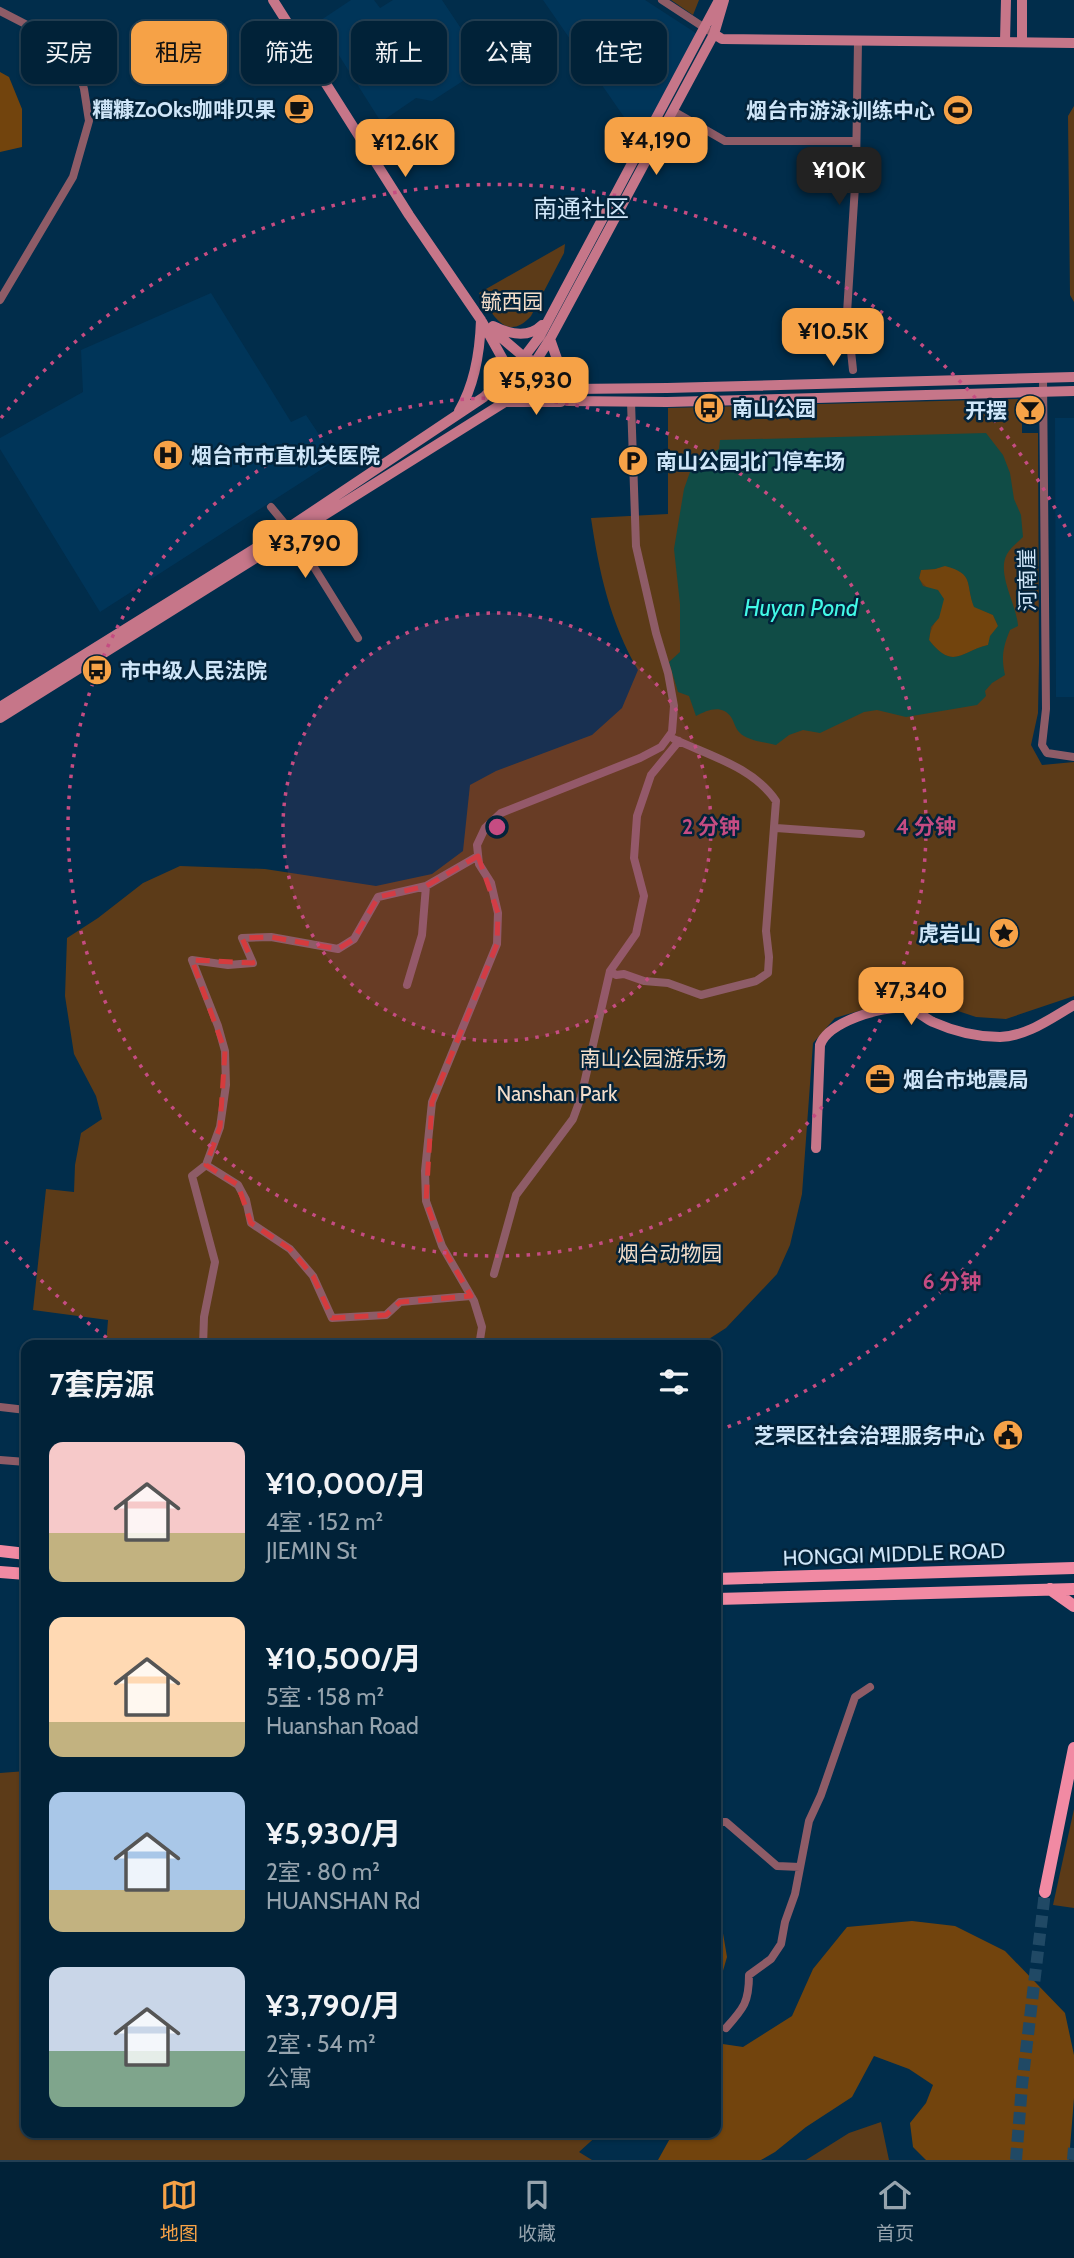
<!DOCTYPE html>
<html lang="zh">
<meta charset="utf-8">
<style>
body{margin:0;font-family:Cabin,"Noto Sans SC",sans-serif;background:#0b2a40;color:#f1f3f6;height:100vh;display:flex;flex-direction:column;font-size:26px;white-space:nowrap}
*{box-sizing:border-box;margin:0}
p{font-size:23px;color:#96a4ae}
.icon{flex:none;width:38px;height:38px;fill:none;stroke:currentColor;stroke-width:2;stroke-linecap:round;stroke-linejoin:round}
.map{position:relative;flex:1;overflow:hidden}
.details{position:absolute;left:21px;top:1340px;width:700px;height:798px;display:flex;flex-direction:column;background:#012238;border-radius:14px;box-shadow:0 2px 5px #0004,0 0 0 2px #233f53}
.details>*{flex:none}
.guide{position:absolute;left:21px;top:21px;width:700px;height:63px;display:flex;gap:14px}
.price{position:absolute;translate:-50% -60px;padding:0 16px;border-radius:14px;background:#f6a247;color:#111;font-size:23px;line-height:46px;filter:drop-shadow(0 2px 4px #0008)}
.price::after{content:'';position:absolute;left:50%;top:42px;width:21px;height:16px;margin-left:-10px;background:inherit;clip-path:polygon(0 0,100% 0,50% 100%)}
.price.active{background:#222;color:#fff}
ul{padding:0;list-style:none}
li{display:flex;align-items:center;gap:21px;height:175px;padding:0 28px}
li span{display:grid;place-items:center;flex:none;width:196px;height:140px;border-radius:14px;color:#555}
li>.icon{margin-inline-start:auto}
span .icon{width:84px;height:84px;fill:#fffc;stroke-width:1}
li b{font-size:30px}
h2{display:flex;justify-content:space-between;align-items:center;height:84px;padding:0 28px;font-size:30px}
.tag{padding:0 24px;border-radius:14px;background:#012238;box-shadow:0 2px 5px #0004,0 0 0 2px #233f53;font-size:24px;line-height:63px}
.tag.active{background:#f6a247;color:#111}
.dock{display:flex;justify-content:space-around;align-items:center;height:98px;border-top:2px solid #233f53;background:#012238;font-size:19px;color:#96a4ae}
.dock a{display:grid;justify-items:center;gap:4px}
.dock .active{color:#f6a247}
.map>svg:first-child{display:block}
.built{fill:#003559}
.green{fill:#5c3b18}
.forest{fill:#72440d}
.water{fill:#104c46;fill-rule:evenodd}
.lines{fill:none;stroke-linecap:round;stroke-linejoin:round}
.primary-tunnel{stroke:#204965;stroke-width:12;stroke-dasharray:12 6;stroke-linecap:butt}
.street{stroke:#8e5c67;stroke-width:8}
.secondary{stroke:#c67689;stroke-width:10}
.primary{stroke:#f18aa3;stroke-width:12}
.marked{fill:none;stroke:#d53b3d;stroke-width:5;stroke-dasharray:14 9;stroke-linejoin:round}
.ring{fill:none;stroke:#c54c82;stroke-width:3.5;stroke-dasharray:3.5 7}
.labels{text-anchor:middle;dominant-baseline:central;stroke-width:5;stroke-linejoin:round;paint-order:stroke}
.poi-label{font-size:21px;font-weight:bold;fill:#cfe6f9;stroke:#03233a;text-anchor:end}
.park-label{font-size:21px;fill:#f3ddc9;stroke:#03233a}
.street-label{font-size:21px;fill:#cfe6f9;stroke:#03233a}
.water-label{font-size:23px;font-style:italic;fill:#42f9e7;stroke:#03233a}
.quarter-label{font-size:24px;fill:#cfe6f9;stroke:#03233a}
.centre{fill:#c54c82;stroke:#03233a;stroke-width:3.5}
.ring-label{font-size:21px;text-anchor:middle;font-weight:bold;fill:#c54c82;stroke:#03233a;stroke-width:5;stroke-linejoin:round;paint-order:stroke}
</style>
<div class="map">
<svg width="1074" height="2160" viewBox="0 0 1074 2160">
<rect width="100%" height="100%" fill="#012d4b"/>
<!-- built -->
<path class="built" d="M351,0H374L380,8L393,0H442L486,66L432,101L416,98L381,122L318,22Z
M543,0H645L702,37L640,140Z
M211,293L291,422L306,415L336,460L100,612L0,449V438L83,392L81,350Z
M1055,418H1074V697H1056Z"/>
<!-- green -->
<path class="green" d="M671,0H699L693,15Z
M1074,106V302L1070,295L1068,116Z
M565,244L564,253L531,316C506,344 491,312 479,293Z
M1022,399V433H1038L1039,662L1038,713L1031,745L1042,765L1074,762V996L1006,1019L976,1017L934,1003L912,1001H892L835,1018L813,1043L802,1194L790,1245L777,1274L726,1328L698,1346H106L108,1320L33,1310L46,1189L74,1192L75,1165L81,1133L102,1119L96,1096L74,1054L65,996L67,938L98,918L143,883L180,866L265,869L376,886L432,874L463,851L470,785L496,771L592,735L622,708L638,670C610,622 599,572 591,518L668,514V408Z
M26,1771V2133H600L579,2152L592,2160H0V1773Z
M1074,1809V1908L1053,1905Z
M881,2122L889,2160H806L849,2133Z"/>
<!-- forest -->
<path class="forest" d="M0,72L9,77L22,109V147L0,152Z
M945,565C975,574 965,583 974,606L993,615L998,626L988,645C962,651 953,671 929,640C930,626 940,618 942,604L919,579L921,570L935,569Z
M716,1892L727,1957L716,1995Z
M912,1921L955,1926L1005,1951L1065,2013L1074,2055V2098L1069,2160H926L913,2147L910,2123L926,2103L933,2085L909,2069L874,2056L852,2097L806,2127L775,2152L761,2160H658L673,2133H716V2043L743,2047L792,2016L813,1969L847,1927Z"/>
<!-- water -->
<path class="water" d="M986,433L1003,455L1010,473L1014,499L1021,515L1023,537C1018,542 1010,548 1007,554C996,574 1017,605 1018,626L1010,630C1003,647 1001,657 1005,675L992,683L985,691L986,696L977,705L906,717L877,710L864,712L820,733L803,730L789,735L776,745C765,742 747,741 739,732C735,728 734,721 731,717C722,704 707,710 696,716L689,696L678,692L669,662L680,652V604L674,549L684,489L690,472L708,455L719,449L720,440ZM945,566C975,574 965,583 974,607L993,615L998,626L990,636L988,645C962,651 953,671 929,640L931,627L939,618L944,599L938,590L923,586L919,578L921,570L935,569Z"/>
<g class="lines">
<!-- primary-tunnel -->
<path class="primary-tunnel" d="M1016,2160L1022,2085L1045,1892
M1073,2160L1074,2148"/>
<!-- street -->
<path class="street" d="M662,0L714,34
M0,11L64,44L74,54L84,89L89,121L73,177L0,300
M673,111L725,141H856
M853,370L847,313L856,170L858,41
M1043,377L1046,709L1042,745L1047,753L1074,757
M271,507L294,535L358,638
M776,828L861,834
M610,971L616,975L624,974L644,981L668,983L701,995L756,981L768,973L769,957L766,931L776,801C753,767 710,756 674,739
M407,985L422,935L426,886
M206,1165L238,1185L246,1200L251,1223L290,1249L313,1276L332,1318L386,1315L400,1302L471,1296
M494,1274L516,1195L573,1119L581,1097L610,971L636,934L644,896L634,858L637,816L651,775L679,741
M203,1346L204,1317L215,1262L192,1176L206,1165L220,1127L226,1085L225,1051L218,1026L192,960L228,965L253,963L242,938L271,937L338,949L354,939L378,897L426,886L478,856
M479,1346L482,1327L474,1301L442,1246L426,1201L425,1171L432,1102L497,944L498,913L491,883L479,864L477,845L485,828L501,813L640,758L661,747L672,732L674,706L668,673L656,633L636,546L631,402
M0,1407L26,1410
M0,1460L26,1462
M716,1822H726L777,1866L800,1867
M726,2028C744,2008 749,2002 749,1975L771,1959L781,1944L785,1922L795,1894L809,1821L821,1795L855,1697L870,1687"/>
<!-- secondary -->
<path class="secondary" d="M273,0L409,215L481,320L510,372L548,394L568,401L667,402L1074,391
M714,34L722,39L1074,43
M1005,41L1006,0
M1022,42V0
M493,326C509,334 528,339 542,325
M491,329L524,357L578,381
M550,339L557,359L570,376
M539,385L572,389L667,388L1074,377
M505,402H561
M459,411C475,384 480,351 481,320
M0,707L288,528L484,397L524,357L540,336L718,2
M0,718L505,402L523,381L550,339L714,34L724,0
M816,1148L820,1045C828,1022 881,1006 904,1008C915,1008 923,1017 933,1022C953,1031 977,1037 1000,1037C1028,1036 1051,1018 1074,1005"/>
<!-- primary -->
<path class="primary" d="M0,1551L26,1554
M0,1572L26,1574
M716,1579L1074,1568
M1050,1589L1074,1606
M716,1599L1074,1589
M1045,1892L1074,1748"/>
</g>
<!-- marked area -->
<path class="marked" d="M478,856L498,913L497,944L432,1102L426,1201L442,1246L471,1296L400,1302L386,1315L332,1318L313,1276L290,1249L251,1223L238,1185L206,1165L220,1127L225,1051L192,960L253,963L242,938L271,937L338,949L354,939L378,897L426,886Z"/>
<!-- distance rings -->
<circle cx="497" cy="827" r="214" fill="#c54c82" fill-opacity=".12"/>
<g class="ring">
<circle cx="497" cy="827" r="214"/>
<circle cx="497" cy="827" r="429"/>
<path d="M1072 1114A643 643 0 0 1 717 1431M115 1344A643 643 0 0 1 1 1236M1 418A643 643 0 0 1 1072 540"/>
</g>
<!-- icons -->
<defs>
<g id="cafe-disc" transform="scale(1.575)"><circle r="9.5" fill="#f6a247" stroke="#03233a"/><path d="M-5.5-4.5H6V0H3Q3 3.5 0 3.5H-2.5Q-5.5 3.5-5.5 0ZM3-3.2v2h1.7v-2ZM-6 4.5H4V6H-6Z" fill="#111"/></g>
<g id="stadium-disc" transform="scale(1.575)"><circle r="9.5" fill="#f6a247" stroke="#03233a"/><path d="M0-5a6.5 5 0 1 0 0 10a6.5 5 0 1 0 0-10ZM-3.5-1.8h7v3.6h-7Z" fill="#111"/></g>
<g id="bus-disc" transform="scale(1.575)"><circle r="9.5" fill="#f6a247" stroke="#03233a"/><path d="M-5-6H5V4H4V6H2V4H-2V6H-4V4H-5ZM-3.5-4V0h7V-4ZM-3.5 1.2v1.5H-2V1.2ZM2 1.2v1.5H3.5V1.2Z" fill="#111"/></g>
<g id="bar-disc" transform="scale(1.575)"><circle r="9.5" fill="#f6a247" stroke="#03233a"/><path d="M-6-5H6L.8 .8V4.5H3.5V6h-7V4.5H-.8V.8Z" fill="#111"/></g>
<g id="hospital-disc" transform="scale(1.575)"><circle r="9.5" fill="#f6a247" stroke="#03233a"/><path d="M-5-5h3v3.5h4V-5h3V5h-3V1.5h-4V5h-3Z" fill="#111"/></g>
<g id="parking-disc" transform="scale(1.575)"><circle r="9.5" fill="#f6a247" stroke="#03233a"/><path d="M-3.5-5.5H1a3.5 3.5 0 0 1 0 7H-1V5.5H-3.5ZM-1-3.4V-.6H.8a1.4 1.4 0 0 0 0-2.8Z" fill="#111"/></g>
<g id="sight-disc" transform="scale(1.575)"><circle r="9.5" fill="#f6a247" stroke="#03233a"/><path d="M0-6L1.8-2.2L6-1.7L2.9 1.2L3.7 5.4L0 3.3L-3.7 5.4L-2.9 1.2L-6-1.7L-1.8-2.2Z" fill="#111"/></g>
<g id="office-disc" transform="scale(1.575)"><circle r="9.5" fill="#f6a247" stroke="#03233a"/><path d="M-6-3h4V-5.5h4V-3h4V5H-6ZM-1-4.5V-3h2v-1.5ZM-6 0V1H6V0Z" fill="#111"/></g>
<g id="civic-disc" transform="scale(1.575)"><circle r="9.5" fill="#f6a247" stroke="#03233a"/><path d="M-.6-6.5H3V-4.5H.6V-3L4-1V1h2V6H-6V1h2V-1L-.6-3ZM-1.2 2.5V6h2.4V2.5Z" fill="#111"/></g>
</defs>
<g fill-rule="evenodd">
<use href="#cafe-disc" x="299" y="109"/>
<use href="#stadium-disc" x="958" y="110"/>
<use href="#bus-disc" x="709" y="408"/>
<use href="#bar-disc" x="1030" y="410"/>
<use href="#hospital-disc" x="168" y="455"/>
<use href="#parking-disc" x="633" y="461"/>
<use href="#bus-disc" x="97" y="670"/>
<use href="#sight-disc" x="1004" y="933"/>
<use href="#office-disc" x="880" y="1079"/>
<use href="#civic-disc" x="1008" y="1435"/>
</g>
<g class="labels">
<!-- poi labels -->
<g class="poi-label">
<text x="276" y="109">糟糠ZoOks咖啡贝果</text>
<text x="935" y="110">烟台市游泳训练中心</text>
<text x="732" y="408" text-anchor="start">南山公园</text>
<text x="1007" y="410">开摆</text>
<text x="191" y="455" text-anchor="start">烟台市市直机关医院</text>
<text x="656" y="461" text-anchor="start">南山公园北门停车场</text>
<text x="120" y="670" text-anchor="start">市中级人民法院</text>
<text x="981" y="933">虎岩山</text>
<text x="903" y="1079" text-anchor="start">烟台市地震局</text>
<text x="985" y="1435">芝罘区社会治理服务中心</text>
</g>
<!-- park labels -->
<g class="park-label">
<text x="512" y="301">毓西园</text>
<text x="653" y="1058">南山公园游乐场</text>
<text x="557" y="1093">Nanshan Park</text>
<text x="670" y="1253">烟台动物园</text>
</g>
<!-- street labels -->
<g class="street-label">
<text transform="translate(1027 580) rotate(-91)">河南崖</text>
<text transform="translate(894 1554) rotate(-2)">HONGQI MIDDLE ROAD</text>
</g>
<!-- water labels -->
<g class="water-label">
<text x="801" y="608">Huyan Pond</text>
</g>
<!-- quarter labels -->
<g class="quarter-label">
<text x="581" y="208">南通社区</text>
</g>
</g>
<circle cx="497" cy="827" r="10" class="centre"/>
<g class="ring-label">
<text x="711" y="834">2 分钟</text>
<text x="926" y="834">4 分钟</text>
<text x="952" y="1289">6 分钟</text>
</g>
</svg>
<b class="price" style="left:656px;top:177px">¥4,190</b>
<b class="price" style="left:405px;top:179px">¥12.6K</b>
<b class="price active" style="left:839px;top:207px">¥10K</b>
<b class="price" style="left:833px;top:368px">¥10.5K</b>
<b class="price" style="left:536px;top:417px">¥5,930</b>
<b class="price" style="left:305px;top:580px">¥3,790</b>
<b class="price" style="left:911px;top:1027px">¥7,340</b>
<div class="guide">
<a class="tag">买房</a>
<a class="tag active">租房</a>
<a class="tag">筛选</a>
<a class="tag">新上</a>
<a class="tag">公寓</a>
<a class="tag">住宅</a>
</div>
<section class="details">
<h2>7套房源<svg class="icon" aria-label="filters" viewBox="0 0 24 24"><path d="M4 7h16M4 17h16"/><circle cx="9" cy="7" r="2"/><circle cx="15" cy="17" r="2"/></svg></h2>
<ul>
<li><span style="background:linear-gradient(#f6c9c9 65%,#c2b280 0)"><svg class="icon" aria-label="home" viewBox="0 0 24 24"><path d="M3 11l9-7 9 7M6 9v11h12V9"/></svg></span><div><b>¥10,000/月</b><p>4室 · 152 m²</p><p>JIEMIN St</p></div></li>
<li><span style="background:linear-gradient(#ffd9b3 75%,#c2b280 0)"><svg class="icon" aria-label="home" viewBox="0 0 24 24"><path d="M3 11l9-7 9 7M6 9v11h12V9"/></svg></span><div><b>¥10,500/月</b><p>5室 · 158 m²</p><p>Huanshan Road</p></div></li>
<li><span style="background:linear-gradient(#a9c7e8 70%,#c2b280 0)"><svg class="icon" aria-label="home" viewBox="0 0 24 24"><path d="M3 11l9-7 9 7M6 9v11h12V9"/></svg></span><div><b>¥5,930/月</b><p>2室 · 80 m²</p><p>HUANSHAN Rd</p></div></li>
<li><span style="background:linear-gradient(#c9d6e8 60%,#7fa58c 0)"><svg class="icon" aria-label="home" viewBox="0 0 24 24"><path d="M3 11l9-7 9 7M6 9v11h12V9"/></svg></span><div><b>¥3,790/月</b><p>2室 · 54 m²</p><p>公寓</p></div></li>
</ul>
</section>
</div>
<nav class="dock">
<a class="active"><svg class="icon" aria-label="map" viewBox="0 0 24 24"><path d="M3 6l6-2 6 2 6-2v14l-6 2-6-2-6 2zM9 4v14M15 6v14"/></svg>地图</a>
<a><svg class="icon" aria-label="saved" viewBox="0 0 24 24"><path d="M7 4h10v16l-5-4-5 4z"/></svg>收藏</a>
<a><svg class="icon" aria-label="home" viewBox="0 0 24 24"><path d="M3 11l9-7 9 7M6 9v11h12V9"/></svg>首页</a>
</nav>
